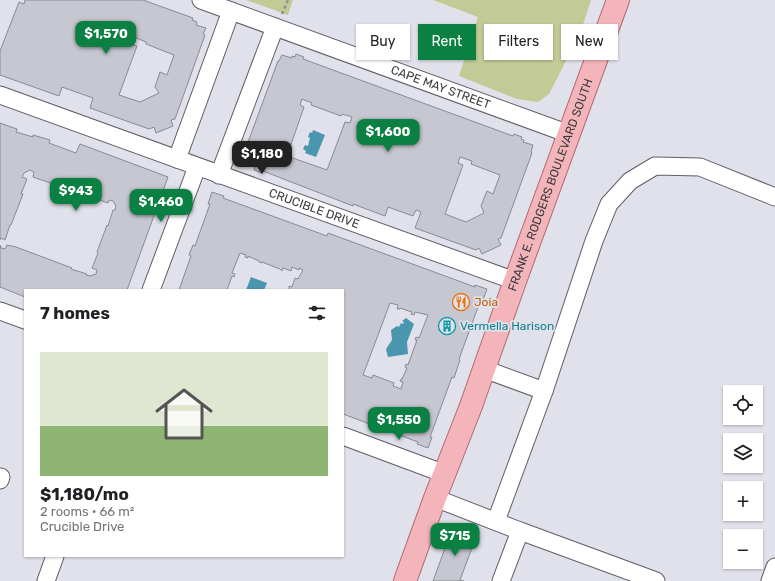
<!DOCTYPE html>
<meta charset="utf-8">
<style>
body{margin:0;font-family:Rubik,sans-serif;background:#f2f2f2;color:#202124;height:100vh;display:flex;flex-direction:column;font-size:15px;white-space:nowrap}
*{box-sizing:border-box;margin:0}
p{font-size:13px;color:#757577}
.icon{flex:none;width:22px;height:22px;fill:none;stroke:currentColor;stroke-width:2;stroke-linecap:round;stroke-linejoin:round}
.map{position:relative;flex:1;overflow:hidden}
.drawer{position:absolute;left:24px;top:289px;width:320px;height:268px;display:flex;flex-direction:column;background:#fff;border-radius:0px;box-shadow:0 1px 3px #0004}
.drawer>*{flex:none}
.top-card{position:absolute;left:356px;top:24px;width:359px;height:36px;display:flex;gap:8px}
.tools{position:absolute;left:723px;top:385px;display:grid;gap:8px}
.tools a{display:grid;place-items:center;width:40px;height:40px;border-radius:0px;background:#fff;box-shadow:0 1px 3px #0004;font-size:20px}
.price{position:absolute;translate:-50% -34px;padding:0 9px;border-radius:8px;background:#0b8043;color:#fff;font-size:13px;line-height:26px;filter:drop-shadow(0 1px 2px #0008)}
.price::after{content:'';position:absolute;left:50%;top:24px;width:12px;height:9px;margin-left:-6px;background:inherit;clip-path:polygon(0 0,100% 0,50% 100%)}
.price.on{background:#222;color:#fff}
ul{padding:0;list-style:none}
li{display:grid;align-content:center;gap:8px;height:212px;padding:0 16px}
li+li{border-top:1px solid #e0e0e0}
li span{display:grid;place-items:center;height:124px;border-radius:0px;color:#555}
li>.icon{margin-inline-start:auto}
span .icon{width:72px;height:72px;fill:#fffc;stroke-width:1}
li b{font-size:17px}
h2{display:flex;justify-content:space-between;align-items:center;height:48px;padding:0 16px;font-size:17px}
.chip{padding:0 14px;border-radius:0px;background:#fff;box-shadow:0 1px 3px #0004;font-size:14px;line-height:36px}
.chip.on{background:#0b8043;color:#fff}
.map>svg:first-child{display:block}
.green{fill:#c2ca95}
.water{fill:#4a96af}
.building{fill:#c6c7d0;stroke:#898a93;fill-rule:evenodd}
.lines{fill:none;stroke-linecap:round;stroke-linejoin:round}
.minor-casing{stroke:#5d5d65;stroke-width:19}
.major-casing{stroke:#af6a71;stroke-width:24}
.path{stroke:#8e8e95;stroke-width:2.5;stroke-dasharray:3 3;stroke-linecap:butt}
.minor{stroke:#fff;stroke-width:17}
.major{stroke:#f4b5ba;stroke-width:22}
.labels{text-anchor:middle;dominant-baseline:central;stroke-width:3.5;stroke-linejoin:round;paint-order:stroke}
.street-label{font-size:12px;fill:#3c3c40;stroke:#e1e1eb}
.food-label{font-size:12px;fill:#c56008;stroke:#e1e1eb;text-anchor:start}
.culture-label{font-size:12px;fill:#0d838f;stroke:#e1e1eb;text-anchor:start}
</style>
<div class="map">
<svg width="775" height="581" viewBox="0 0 775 581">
<rect width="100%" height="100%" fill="#e1e1eb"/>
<!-- green -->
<path class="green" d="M246,0H293L288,15Z
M433,0H591L580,34L549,94L538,102L517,99L459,76L478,17Z"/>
<!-- water -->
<path class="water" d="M313,130L325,135L316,157L305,153L306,151L303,149L305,145L308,146L310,138L308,137L310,132L312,133Z
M251,277L267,283L264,290H246Z
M406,318L414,324L407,342L408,354L388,357L386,349L392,340L391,330L397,326L399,327L401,323L403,324L404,322L402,321Z"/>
<!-- building -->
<path class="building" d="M25,0H143L193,18L192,20L197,22L196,25L206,28L203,34L205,35L175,119L171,120L173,126L156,133L154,127L149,129L90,108L93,98L62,87L59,96L0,75V51L19,2L24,4ZM134,37L146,42V44L174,55L167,75L160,72L155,87L159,93L140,102L119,95L137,46L131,44Z
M296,54L304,57L303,59L513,136L514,134L522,137L521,139L524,140L523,142L533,145L531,152L532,153L501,238L498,239L501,245L482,254L479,248L476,250L415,228L421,212L416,210L413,216L388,207L385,216L353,204V206L263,171L262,173L254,170L255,167L252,166L253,164L243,160L245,154L244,153L278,61H279L282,55L292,58V56L295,57ZM302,99L312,103L311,105L341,116L342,114L352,117L350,123L345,122L327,170L287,156L304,107L300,105ZM460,157L472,161L471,164L500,175L493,194L487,191L481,206L484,213L466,222L445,214L463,165L458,163Z
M0,123L17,129L16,132L33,137V135L50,140L49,143L76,153L80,144L168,177L127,290H25V297L0,287V245L1,248L5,249L7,245L16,247L72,268L71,269L87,274L86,275L90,276L96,274L97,270L92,268L98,253L97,252L107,225L108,226L113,210H115L116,206L113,201L109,200L108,203L33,177L34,172L30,170L24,173L22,177L27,179L21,194H23L11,225H10L5,240L1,238L0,240Z
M212,192L224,196L223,198L327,236L328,233L475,287V285L487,289L483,300L481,299L459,359L460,360L454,378L452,377L430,437H432L428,448L417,444L418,442L343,414V290H289V286L292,287L295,278L298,279L303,270L299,268V270L292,267L291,271L283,268L282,271L280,269L262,262V263L259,262V261L248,256V258L245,257L246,255L240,253L232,273L235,274L234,277L232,276L227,290H179L191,256L189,255L193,245L195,246L210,204H208ZM390,303L398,305L397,309H400V308L412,312L411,314L414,315L415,312L428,315L419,338L416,337L415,340H417L408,365L406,364L405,367L407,368L402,379H401L400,381L403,382L401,389L393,386L394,383L373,375L372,378L363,375Z
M452,529L476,537L460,580L464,581H433Z"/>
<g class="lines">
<!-- minor casing -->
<g class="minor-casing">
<g id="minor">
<path id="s1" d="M201,0L569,134"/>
<path id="s2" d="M0,95L515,281"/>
<path d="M177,159L231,11"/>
<path d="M219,175L275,27"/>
<path d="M151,290L197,167"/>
<path d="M0,311L25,320"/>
<path d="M484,369L544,391"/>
<path d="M343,436L445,474"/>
<path d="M0,477H1L0,480"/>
<path d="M435,498L520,531L501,581"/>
<path d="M496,521L544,391L594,241L609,204L630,181L655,166L700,167L775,197"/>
<path d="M520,531L656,581"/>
<path d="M46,581L55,556"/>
<path d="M770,581L775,567"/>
</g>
</g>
<!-- major casing -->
<g class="major-casing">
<g id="major">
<path id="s3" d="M405,581L435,498L471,406L515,281L618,0"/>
</g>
</g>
<!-- path -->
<path class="path" d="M282,14L288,0"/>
<!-- minor -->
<use href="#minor" class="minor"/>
<!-- major -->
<use href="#major" class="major"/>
</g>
<!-- icons -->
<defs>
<g id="restaurant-ring" transform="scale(0.9)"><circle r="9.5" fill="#e1e1eb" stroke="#e8710a" stroke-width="1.5"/><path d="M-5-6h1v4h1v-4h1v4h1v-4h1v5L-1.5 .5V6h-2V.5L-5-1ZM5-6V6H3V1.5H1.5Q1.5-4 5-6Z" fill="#e8710a"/></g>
<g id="building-ring" transform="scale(0.9)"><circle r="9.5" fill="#e1e1eb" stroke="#0f9aa8" stroke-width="1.5"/><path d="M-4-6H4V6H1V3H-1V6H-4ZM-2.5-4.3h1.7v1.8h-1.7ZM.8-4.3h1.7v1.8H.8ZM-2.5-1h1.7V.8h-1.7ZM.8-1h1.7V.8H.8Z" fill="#0f9aa8"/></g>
</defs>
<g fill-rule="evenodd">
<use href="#restaurant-ring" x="461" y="302"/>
<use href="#building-ring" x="447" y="326"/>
</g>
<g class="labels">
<!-- street labels -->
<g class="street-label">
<text stroke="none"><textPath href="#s1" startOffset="255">CAPE MAY STREET</textPath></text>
<text stroke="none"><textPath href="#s3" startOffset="422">FRANK E. RODGERS BOULEVARD SOUTH</textPath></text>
<text stroke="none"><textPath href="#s2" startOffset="334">CRUCIBLE DRIVE</textPath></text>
</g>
<!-- food labels -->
<g class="food-label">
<text x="474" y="302">Joia</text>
</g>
<!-- culture labels -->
<g class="culture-label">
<text x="460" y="326">Vermella Harison</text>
</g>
</g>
</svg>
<div class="tools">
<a><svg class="icon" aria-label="locate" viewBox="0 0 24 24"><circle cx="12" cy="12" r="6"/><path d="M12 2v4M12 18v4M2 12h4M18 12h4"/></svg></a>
<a><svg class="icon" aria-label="layers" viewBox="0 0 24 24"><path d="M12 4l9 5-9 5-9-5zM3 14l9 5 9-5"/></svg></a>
<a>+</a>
<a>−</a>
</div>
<b class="price" style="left:106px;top:55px">$1,570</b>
<b class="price" style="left:388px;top:153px">$1,600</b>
<b class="price on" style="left:262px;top:175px">$1,180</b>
<b class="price" style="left:76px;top:212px">$943</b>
<b class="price" style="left:161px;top:223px">$1,460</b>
<b class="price" style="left:399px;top:441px">$1,550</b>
<b class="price" style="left:455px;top:557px">$715</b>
<div class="top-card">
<a class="chip">Buy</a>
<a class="chip on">Rent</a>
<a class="chip">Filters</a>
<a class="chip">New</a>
</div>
<section class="drawer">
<h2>7 homes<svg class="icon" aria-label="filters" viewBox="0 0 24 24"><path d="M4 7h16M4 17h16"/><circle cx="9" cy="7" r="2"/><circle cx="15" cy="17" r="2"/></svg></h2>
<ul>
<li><span style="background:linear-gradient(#dfe7d0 60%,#8fb573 0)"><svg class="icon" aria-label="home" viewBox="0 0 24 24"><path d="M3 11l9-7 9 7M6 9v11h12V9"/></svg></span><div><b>$1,180/mo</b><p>2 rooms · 66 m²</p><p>Crucible Drive</p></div></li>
</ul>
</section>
</div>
